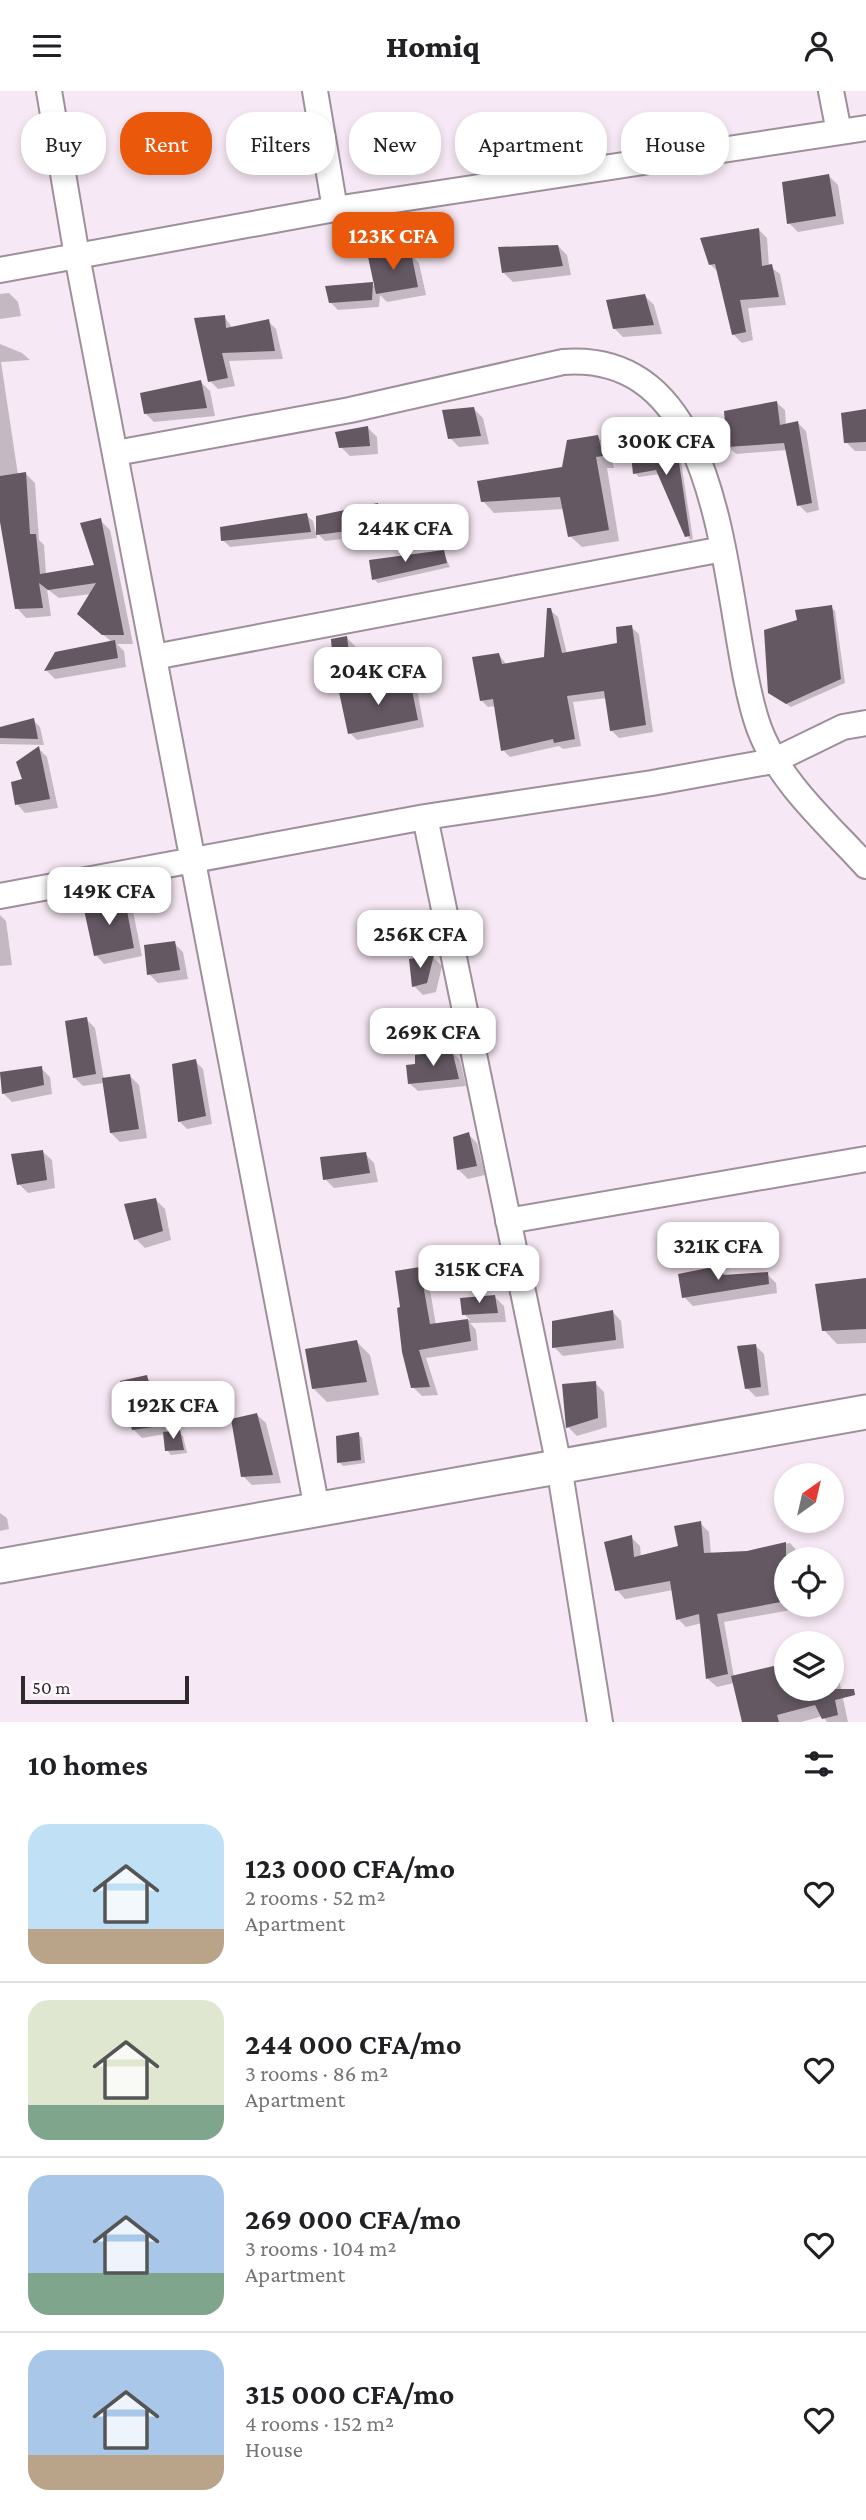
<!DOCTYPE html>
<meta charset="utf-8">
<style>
body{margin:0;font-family:"Crimson Pro",serif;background:#f6f6f6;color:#202124;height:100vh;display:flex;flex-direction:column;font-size:26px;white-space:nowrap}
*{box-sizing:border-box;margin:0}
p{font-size:23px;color:#757577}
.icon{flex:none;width:38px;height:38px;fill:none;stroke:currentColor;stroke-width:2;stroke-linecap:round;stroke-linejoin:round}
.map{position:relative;height:1631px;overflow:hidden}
.panel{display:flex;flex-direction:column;background:#fff;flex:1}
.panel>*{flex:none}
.top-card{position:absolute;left:21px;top:21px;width:824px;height:63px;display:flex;gap:14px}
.needle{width:46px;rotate:34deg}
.controls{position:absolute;left:774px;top:1372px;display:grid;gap:14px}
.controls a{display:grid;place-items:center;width:70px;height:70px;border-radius:50%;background:#fff;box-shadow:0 4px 10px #0003;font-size:35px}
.scale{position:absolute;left:21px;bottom:18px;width:168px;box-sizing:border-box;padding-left:7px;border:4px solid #2e292d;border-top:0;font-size:19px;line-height:24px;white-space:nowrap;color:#2e292d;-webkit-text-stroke:5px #fef8fd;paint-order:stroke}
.price{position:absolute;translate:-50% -60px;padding:0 16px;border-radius:14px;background:#fff;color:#222;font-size:23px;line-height:46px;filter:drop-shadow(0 2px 4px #0008)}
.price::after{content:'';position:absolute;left:50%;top:42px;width:21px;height:16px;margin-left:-10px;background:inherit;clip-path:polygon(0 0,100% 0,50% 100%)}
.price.current{background:#ea580c;color:#fff}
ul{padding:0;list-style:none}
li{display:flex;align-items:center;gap:21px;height:175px;padding:0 28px}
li+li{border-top:2px solid #e0e0e0}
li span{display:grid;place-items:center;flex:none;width:196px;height:140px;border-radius:21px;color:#555}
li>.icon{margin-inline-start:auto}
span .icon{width:84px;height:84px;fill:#fffc;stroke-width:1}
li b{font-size:30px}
h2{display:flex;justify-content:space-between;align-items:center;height:84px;padding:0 28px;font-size:30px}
.chip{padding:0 24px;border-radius:28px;background:#fff;box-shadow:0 4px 10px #0003;font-size:24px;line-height:63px}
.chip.current{background:#ea580c;color:#fff}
header{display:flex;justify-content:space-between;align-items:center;height:91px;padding:0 28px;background:#fff;font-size:32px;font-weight:800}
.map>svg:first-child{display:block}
.shadow{fill:#0003}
.building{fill:#645862}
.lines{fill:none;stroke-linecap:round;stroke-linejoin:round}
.street-casing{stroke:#9d909b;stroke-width:28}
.secondary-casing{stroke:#9d909b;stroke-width:37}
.street{stroke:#fff;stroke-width:24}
.secondary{stroke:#fff;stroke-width:33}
</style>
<header><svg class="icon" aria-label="menu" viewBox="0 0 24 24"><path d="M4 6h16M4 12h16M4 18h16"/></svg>Homiq<svg class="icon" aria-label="person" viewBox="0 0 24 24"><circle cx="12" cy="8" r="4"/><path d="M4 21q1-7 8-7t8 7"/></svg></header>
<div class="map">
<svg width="866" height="1631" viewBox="0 0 866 1631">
<rect width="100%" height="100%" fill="#f6e8f4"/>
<!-- shadow -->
<path class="shadow" d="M829,85L838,94L844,133L798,141L789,132Z
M759,139L767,147L769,175L780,183L786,214L748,217L753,249L742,252L733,243L719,182L710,173Z
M558,155L567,164L571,184L513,191L504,182Z
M410,163L419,172L426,204L387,211L380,204L379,216L338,219L330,211L372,193L377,198Z
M9,202L18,211L21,225L0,228V203Z
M645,205L654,214L662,243L623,246L614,237Z
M224,225L233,238L268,230L276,238L283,268L229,270L235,295L218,298L210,290Z
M0,253L22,262L30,269L1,271L18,384L26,383L35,392L39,449L44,454L46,483L96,475L100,429L110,439L133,553H117L124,560L126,576L55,588L46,579L112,551L89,532L91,503L59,507L47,498L51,525L26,527L17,517L0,419Z
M201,291L210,300L215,325L154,331L145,322Z
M777,312L785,319L786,334L798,332L806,340L819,419L807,422L799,414L787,359L736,363L728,355Z
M474,318L483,327L489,353L459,356L450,347Z
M866,319V360H855L846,351Z
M368,337L377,346L378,363L350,365L341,356Z
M598,346L609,358L614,377H607L619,450L582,456L570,445L564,418L494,422L483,410L564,378Z
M677,358L680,364L693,448L690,449L660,383L639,386L635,382Z
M377,414L385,421L387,443L325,450L318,443Z
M306,424L313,430L317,447L230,456L223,449Z
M443,461L450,476L378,492L374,488Z
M831,516L835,520L845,592L791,616L770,602L799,530Z
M550,519L558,526L567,563L619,554L631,536L639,543L653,641L619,647L612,640L607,607L573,611L581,655L563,658L559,655L510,666L503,659L496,615L488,616L481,609L499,564L507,574L545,567Z
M346,546L355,555L360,599L410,590L417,598L424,636L357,649L350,642L357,597L345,598L336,589Z
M33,629L40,636L44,654L0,653V638Z
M39,658L47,666L58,717L25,722L17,713Z
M124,811L133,820L142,865L104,873L96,864Z
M0,824L6,830L12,874L0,875Z
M174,852L183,861L188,888L158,892L149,883Z
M433,866L442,875L436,901L423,904L414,895Z
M86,928L95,937L104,989L130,985L139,994L147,1047L120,1051L111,1042L104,992L83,995L74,986Z
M452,961L460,969L466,995L418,1000L410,993Z
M195,970L203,978L212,1033L187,1038L179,1030Z
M41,977L50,986L52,1003L12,1011L3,1002L0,983Z
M468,1043L477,1052L485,1084L468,1088L459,1079L455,1047Z
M43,1061L52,1069L55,1097L28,1102L19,1093Z
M365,1063L374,1072L378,1091L334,1097L325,1088Z
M156,1109L165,1118L171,1149L145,1157L136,1148Z
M419,1178L428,1187L436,1234L470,1229L464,1223L495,1206L504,1215L506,1231L470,1232L476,1239L478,1259L426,1267L438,1304L422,1305L413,1296Z
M722,1180L727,1185L767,1183L776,1192L777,1202L693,1215L684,1206Z
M866,1188V1252L837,1253L824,1239Z
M613,1221L621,1230L624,1257L563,1265L554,1256Z
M357,1251L370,1264L379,1304L327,1311L313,1297Z
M755,1254L764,1263L769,1304L756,1306L747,1297Z
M146,1286L155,1295L167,1343L179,1341L183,1345L187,1362L171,1364L167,1359L165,1343L142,1347L133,1338Z
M595,1292L604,1301L607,1336L577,1345L568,1336L564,1295Z
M257,1324L266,1332L281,1392L252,1394L243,1385Z
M358,1343L362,1347L365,1372L343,1375L339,1371Z
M0,1422L7,1427L9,1438L0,1440Z
M700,1432L709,1441L711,1463L747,1461L790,1452L798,1461L799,1468H786V1514L807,1516L724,1531L734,1586L786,1574V1598H831V1573L837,1579L848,1631H827L823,1625L801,1631H744L734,1592L717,1596L708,1588L702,1532L686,1536L678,1528L673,1499L625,1508L617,1499L631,1446L640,1455L641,1466L680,1457Z"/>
<!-- building -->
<path class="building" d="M829,83L836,125L787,133L782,91Z
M759,137L762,175L772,173L779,206L740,209L746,241L732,244L715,173L709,174L700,147Z
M558,154L563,175L502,182L498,156Z
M411,161L418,196L376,203L368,166Z
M373,191L372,209L329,212L325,195Z
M645,203L654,234L613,238L606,209Z
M225,224L226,237L269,228L275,260L222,262L228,287L208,291L194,227Z
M201,289L207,317L144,323L140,302Z
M777,310L780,334L798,330L812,412L797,415L784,352L727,356L724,320Z
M474,316L481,345L448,348L442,319Z
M866,318V351L844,352L841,322Z
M368,335L370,355L339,357L335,341Z
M598,344L603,365L596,366L609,439L568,446L560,406L481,411L477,390L562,376L567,349Z
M673,352L677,358L690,445L685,446L656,379L633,383L631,364Z
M26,381L30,443H36L40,483L94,474L80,432L101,427L124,544H102L77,523L96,492L48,499L39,492L43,517L15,518L0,431V385Z
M378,412L381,436L316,444V425Z
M307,422L311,441L221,450L220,436Z
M444,459L447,472L372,489L369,469Z
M832,514L841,588L786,613L768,602L764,539L797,529L795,519Z
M547,517H551L562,562L617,552L616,536L632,534L646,634L610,640L604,600L567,605L575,648L554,652L553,648L501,660L493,608L480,610L472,566L499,562L502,573L544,566Z
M347,545L352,588L334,590L331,548Z
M115,549L118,567L44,580L55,561Z
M410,589L418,629L348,643L339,601Z
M34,627L38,648L0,647V636Z
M39,655L50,708L15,714L11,691L22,688L16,671Z
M125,809L134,857L94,865L83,814Z
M175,850L180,879L147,884L144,854Z
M434,864L427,892L412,896L409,868Z
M87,926L96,983L73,987L65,930Z
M452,959L459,988L408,993L406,974L415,973V964Z
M196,968L206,1025L178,1031L172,973Z
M42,975L44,994L2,1003L0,981Z
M130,983L139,1038L110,1042L102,987Z
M469,1041L477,1075L457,1079L453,1046Z
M43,1059L47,1089L17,1094L11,1063Z
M366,1061L370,1082L323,1089L320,1066Z
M156,1107L163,1140L134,1149L124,1113Z
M420,1176L430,1233L468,1228L471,1250L419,1259L430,1296L411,1297L402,1261L397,1217L400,1216L395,1180Z
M708,1177L723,1179V1184L768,1181L769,1193L682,1207L678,1183Z
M866,1187V1238L822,1240L815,1193Z
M495,1204L498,1222L462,1224L460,1207Z
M613,1219L616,1249L552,1257V1230Z
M357,1249L367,1291L312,1298L305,1258Z
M756,1253L761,1296L745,1298L737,1255Z
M147,1284L160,1335L132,1339L120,1290Z
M596,1290L598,1327L566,1337L562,1293Z
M257,1322L273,1384L241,1386L231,1328Z
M180,1339L184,1359L165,1360L163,1341Z
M359,1341L361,1369L337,1372L336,1345Z
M701,1430L704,1462L747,1460L786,1451V1510L717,1523L728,1583L706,1588L699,1523L676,1529L670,1490L615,1500L604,1451L632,1444L634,1466L678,1455L674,1435Z
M786,1572V1598H854L855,1604L835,1609L838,1624L822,1628L815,1614L777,1624L779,1631H742L731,1585Z"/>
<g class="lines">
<!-- street casing -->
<g class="street-casing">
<path id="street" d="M49,0L77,165L317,1418
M315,0L335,118
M831,0L839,41
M0,179L335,118L866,37
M116,362L350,319L563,271C737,258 720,529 759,637C779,691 829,734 866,775
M154,566L723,458
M425,726L559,1375L600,1631
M0,805L425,726L652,692L773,670L843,636L866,632
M508,1130L866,1068"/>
</g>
<!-- secondary casing -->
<g class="secondary-casing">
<path id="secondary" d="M0,1475L866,1321"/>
</g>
<!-- street -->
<use href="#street" class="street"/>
<!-- secondary -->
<use href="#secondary" class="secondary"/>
</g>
</svg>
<div class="controls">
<a><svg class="needle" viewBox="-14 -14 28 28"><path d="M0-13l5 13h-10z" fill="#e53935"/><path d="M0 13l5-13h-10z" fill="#757577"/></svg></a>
<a><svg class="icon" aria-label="locate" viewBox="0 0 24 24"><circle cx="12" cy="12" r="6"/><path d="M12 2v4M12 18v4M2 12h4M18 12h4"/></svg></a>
<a><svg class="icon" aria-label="layers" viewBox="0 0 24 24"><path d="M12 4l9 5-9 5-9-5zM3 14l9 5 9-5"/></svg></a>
</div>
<div class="scale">50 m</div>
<b class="price current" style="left:393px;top:181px">123K CFA</b>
<b class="price" style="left:666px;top:386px">300K CFA</b>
<b class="price" style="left:405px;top:473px">244K CFA</b>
<b class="price" style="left:378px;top:616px">204K CFA</b>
<b class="price" style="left:109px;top:836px">149K CFA</b>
<b class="price" style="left:420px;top:879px">256K CFA</b>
<b class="price" style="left:433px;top:977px">269K CFA</b>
<b class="price" style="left:718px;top:1191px">321K CFA</b>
<b class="price" style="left:479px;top:1214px">315K CFA</b>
<b class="price" style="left:173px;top:1350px">192K CFA</b>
<div class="top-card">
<a class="chip">Buy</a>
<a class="chip current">Rent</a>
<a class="chip">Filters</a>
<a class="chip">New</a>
<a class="chip">Apartment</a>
<a class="chip">House</a>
</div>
</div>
<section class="panel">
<h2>10 homes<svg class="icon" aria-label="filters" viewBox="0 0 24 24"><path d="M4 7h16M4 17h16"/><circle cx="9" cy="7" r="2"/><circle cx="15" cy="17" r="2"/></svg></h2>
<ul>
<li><span style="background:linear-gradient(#bfe0f5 75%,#b9a48a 0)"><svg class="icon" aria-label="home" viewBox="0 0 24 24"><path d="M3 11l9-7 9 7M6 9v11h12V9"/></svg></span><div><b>123 000 CFA/mo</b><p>2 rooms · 52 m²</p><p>Apartment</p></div><svg class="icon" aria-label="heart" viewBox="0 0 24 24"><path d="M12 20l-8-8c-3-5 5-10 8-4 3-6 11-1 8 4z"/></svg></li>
<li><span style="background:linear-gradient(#dfe7d0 75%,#7fa58c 0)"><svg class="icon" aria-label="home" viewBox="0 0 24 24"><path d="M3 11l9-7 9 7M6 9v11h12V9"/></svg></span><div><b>244 000 CFA/mo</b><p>3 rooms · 86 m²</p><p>Apartment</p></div><svg class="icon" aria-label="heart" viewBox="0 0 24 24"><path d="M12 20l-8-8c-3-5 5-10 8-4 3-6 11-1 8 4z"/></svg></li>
<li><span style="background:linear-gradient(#a9c7e8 70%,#7fa58c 0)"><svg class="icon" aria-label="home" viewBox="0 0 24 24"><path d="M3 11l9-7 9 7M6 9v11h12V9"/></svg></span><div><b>269 000 CFA/mo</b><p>3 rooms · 104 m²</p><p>Apartment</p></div><svg class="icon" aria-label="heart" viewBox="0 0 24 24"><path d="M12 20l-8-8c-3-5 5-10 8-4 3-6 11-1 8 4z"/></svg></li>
<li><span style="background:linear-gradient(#a9c7e8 75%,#b9a48a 0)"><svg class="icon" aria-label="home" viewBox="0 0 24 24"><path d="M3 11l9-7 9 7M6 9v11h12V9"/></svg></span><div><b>315 000 CFA/mo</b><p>4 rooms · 152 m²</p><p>House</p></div><svg class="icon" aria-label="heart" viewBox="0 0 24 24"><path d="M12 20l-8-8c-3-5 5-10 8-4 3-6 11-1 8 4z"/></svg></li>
</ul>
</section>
